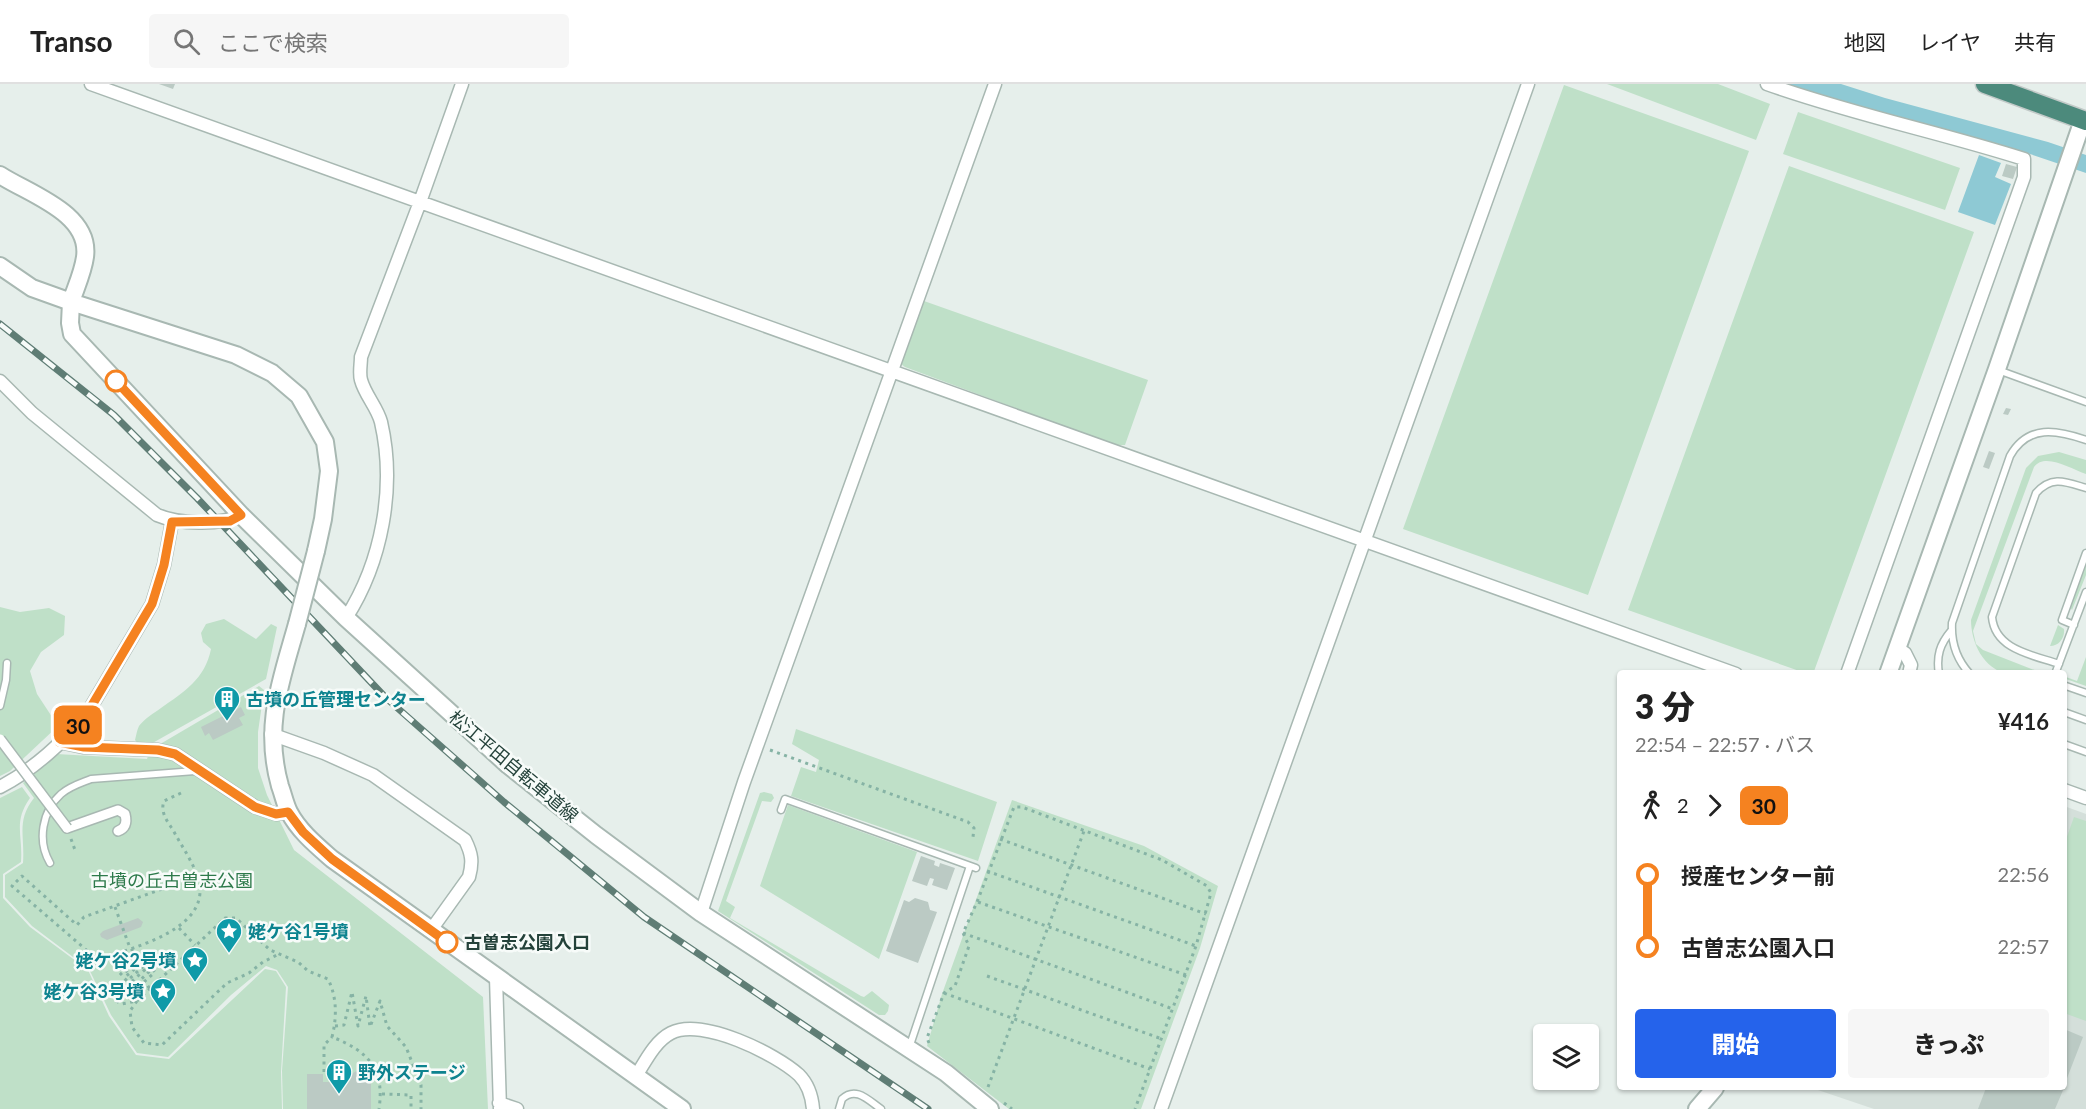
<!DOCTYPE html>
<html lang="ja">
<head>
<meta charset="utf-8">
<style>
	body { margin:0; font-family:Lato,"Noto Sans JP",sans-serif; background:#f6f6f6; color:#222; height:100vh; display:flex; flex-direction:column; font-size:22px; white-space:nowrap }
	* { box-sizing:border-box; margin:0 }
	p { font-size:20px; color:#767676 }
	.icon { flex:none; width:33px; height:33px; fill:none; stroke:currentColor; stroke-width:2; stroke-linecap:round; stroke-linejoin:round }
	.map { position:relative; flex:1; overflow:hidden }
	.side { position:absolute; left:1617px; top:586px; width:450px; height:420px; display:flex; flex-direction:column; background:#fff; border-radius:6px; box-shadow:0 2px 4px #0004 }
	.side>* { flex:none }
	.badge { padding:0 12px; border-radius:9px; font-size:21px; line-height:39px }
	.fabs { position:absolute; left:1533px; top:940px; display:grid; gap:12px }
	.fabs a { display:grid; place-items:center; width:66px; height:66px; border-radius:6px; background:#fff; box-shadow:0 2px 4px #0004; font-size:30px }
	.map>.badge { position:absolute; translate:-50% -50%; box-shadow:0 0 0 3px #fff }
	.legs { display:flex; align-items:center; gap:9px; height:66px; padding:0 18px; font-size:20px }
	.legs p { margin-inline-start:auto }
	.head { display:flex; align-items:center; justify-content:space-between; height:102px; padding:0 18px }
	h1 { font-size:33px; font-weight:800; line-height:45px }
	.cta { display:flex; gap:12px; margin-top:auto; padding:12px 18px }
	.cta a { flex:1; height:69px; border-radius:6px; background:#2563eb; color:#fff; font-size:24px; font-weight:800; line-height:69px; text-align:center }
	.cta a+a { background:#f6f6f6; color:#222 }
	ul { padding:0 18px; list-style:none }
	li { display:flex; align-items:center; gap:21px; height:72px; font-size:22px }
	li i { display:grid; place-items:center; width:9px; height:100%; margin:0 8px; background:currentColor }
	li i::after { content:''; width:15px; height:15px; margin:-8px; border:4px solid; border-radius:50%; background:#fff }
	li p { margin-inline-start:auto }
	li:first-child i { background:linear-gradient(#0000 50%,currentColor 0) }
	li:last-child i { background:linear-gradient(currentColor 50%,#0000 0) }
	header { display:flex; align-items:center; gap:36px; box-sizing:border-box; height:84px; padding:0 30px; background:#fff; border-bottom:2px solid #e0e0e0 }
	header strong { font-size:28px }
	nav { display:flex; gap:33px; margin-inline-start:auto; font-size:21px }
	.search { width:420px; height:54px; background:#f6f6f6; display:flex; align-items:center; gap:15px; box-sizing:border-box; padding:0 21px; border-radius:6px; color:#767676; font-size:22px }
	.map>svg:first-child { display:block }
	.built { fill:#d4dfda }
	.green { fill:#bfe0c8 }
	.water { fill:#8ec9d4 }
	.building { fill:#bbcac4 }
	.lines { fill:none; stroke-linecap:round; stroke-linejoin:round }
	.service-casing { stroke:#a8b8b2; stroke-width:9 }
	.pedestrian-casing { stroke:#a8b8b2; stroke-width:12 }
	.minor-casing { stroke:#a8b8b2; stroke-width:15 }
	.tertiary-casing { stroke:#a8b8b2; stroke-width:20 }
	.trunk-casing { stroke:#c2cac8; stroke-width:21 }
	.path { stroke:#86b3a5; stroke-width:3; stroke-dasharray:3 4.5; stroke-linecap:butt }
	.service { stroke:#fff; stroke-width:6 }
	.pedestrian { stroke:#fff; stroke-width:9 }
	.minor { stroke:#fff; stroke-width:12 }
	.tertiary { stroke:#fff; stroke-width:16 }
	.trunk { stroke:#4c8a7c; stroke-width:18 }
	.rail-casing { stroke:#5f7d75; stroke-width:7 }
	.rail { stroke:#f7fbf9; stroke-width:4.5; stroke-dasharray:14; stroke-linecap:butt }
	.pedestrian-bridge-casing { stroke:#a8b8b2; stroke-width:12; stroke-linecap:butt }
	.tertiary-bridge-casing { stroke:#a8b8b2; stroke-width:20; stroke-linecap:butt }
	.pedestrian-bridge { stroke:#fff; stroke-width:9 }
	.tertiary-bridge { stroke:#fff; stroke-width:16 }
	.line-1-casing { stroke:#fff; stroke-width:14 }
	.line-1 { stroke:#f58220; stroke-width:9 }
	.stop-1-dot { fill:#fff; stroke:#f58220; stroke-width:3 }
	.labels { text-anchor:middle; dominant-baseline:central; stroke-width:5; stroke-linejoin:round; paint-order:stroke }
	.culture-label { font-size:18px; font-weight:bold; fill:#0d838f; stroke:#f7fbf9; text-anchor:start }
	.street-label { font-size:18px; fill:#24423a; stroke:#f7fbf9 }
	.park-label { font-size:18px; fill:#2d7a4b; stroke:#f7fbf9 }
	.stop-label { font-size:18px; font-weight:bold; fill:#24423a; stroke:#f7fbf9; text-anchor:start }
</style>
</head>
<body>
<header>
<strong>Transo</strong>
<div class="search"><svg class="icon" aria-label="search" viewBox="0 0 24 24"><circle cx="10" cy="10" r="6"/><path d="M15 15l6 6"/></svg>ここで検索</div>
<nav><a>地図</a><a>レイヤ</a><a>共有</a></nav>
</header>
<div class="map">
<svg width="2086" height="1025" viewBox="0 0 2086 1025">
	<rect width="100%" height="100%" fill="#e6efeb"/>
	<path class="built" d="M2064 722 2086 730V1025H1874L1812 1004H2064Z"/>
	<path class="green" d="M1607 0H1718L1770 20 1756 56Z
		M1564 1 1749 67 1588 511 1403 445Z
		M1798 28 1960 84 1945 126 1783 70Z
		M1789 82 1974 148 1813 590 1805 589 1628 526Z
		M924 217 1148 296 1125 361H1115L905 283 901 280Z
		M2059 368 2086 376V390C2071 385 2045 368 2034 383L1973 547 1976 560 1983 566 2042 589C2031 590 2019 591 2008 590 1983 585 1971 558 1971 536L2026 384 2038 372Z
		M2086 479V491L2072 526 2070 523Z
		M0 523 20 528 49 524 65 532 64 551 41 568 30 587 37 610 58 642 10 687 0 692Z
		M224 535 256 555 271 540 277 543 266 595 149 661H139L135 656C136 652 137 646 139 642 144 635 154 629 161 624 184 608 205 595 211 565L203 558 201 549 206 540Z
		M2058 541 2064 545C2065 554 2059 562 2050 562Z
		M2086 573V602L2066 595 2064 603 2066 593 2077 597Z
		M259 602 264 606 258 648V684L267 711 294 766 483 913 488 1025H283L282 987 288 903 277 886 266 882 231 911 168 973 137 969 111 931 89 885 32 842 5 813V791L23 779C25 752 16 737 34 714L23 699 56 670 147 675 150 666Z
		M796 645 997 718 978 777 791 712 801 683 816 688 819 676 792 660Z
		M22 703 30 714C13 738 23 751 21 778L3 790V814L30 843 88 886 109 932 136 971 169 975 265 885 276 887 286 903 281 988 282 1025H0V714Z
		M764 708 772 710 774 714 771 718 762 717 726 817 735 823 730 834 861 912 864 913 872 907 889 921 888 927 885 931H879L718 827 760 709Z
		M1012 716 1144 762 1218 802 1200 864 1141 1025H1009L927 962 942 910Z
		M788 721 917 768 879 875 760 802Z
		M2074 733 2086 737V937L2064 929V761Z"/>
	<path class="water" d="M1783 0H1841L1885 14 2048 58 2086 71V89L2030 70 1902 36Z
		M1979 71 2001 79 1995 93 2011 100 1995 141 1958 128Z"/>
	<path class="building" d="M159 0H175L173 5Z
		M2006 80 2017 83 2013 95 2002 92Z
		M2006 324 2011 325 2008 331 2003 330Z
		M1989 367 1995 369 1989 385 1983 383Z
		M241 623 245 631 239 634 243 641 213 656 209 649 205 652 201 643Z
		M921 772 935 777 934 781 939 783 940 779 955 784 947 806 932 801 934 795 930 794 927 802 912 797Z
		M915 814 928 818 930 826 937 828 918 879 886 867 904 816 909 818Z
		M138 834 143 838 141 843 107 856 101 853 100 850 103 847Z
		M2064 945 2083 953 2064 1002Z
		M361 984 371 989V1025H307V990H323V998H339Z
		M1986 1004H2064L2055 1025H1978Z"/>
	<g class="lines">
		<g class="service-casing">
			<path id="service" d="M1998 286 2086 318
				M2074 541 2062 536 2086 469
				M2059 580C2033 571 1995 566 1992 533L2036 409C2052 391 2066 398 2086 404
				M1939 590C1936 572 1940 560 1951 547
				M1970 590C1957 576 1951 558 1952 539L2010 372C2028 340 2057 346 2086 356
				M2055 590 2086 508
				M2066 602 2086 609
				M0 622 6 596 7 579
				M2064 628 2086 636
				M2064 660 2086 668
				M781 726 785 715 976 784
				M50 779C37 757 42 727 61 710 70 702 81 699 91 695L195 687
				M909 964 970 782
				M839 1025 842 1015C856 1002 868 1016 881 1025"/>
		</g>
		<g class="pedestrian-casing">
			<path id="pedestrian" d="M67 744 118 726 125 730C127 738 126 744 118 747"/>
		</g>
		<g class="minor-casing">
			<path id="minor" d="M91 0 1736 590
				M1767 0C1851 30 1939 48 2024 75V93L1847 590
				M0 297 32 329 157 431C178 440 220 442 241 431
				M346 534C382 478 396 403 381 338 377 323 365 311 361 296 359 289 361 280 361 273L420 118 462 0
				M1897 564 1905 569 1911 581 1909 590
				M271 650 324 669 373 691 465 756C472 770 473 778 469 793L431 846
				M59 658 83 663 158 666 175 670 255 723 276 730 288 728
				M0 703C33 686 65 657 88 628L152 520 164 481 172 438
				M2064 706 2086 714
				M701 829 744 698 995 0
				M496 893 500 1025
				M636 992C645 978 655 957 671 949 702 933 776 970 799 991 808 1000 812 1013 813 1025
				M499 1019 517 1025
				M1161 1025 1528 0"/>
		</g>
		<g class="tertiary-casing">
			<path id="tertiary" d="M0 91C29 110 91 129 85 173 83 188 76 203 71 218L236 271 272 289 299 312 325 358 329 387 323 435 316 467
				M0 182 32 204 71 218 70 239 72 250 241 431 346 534 508 681 596 751 701 829 946 989 990 1025
				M297 540C281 597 263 642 280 702 283 710 285 720 289 728 299 747 316 761 332 775L682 1025
				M1888 590 1997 285 2083 36
				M1697 1025 1715 1004"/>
		</g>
		<g class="trunk-casing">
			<path id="trunk" d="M1985 0 2086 37"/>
		</g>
		<path class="path" d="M770 666 968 738 974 744 973 753
			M71 755 75 766
			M1000 755 1206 830
			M987 787 1196 862
			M176 800 84 833 77 841 22 792 12 802 98 876C133 863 217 845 197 791 191 775 181 761 173 746 167 737 160 728 164 717L181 709
			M978 818 1186 891
			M115 823 130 864 138 871 118 887 122 891 141 874 144 877 124 894 127 897 146 880 149 882 130 899 133 903 152 885 155 888 135 906 139 909 152 901
			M179 844 195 861
			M963 849 1173 925
			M987 892 1162 955
			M944 909 1150 985
			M116 917 122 920 137 917 225 834H236L270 866 298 878 308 887 328 895C337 913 337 933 332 953 368 967 385 985 379 1025
			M137 917 130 927 132 943 144 959 162 961 227 899 249 889 263 878 277 871
			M335 942 344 941 352 908 358 942 366 912 370 943 380 917 387 942 406 963 421 1001V1025
			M929 959 927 954 944 909 955 902 969 862 963 849 977 818 1014 723H1022L1162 776 1207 802 1211 809 1196 862 1135 1025
			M324 988V961L332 953
			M988 1003 1084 747
			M382 1010 411 1011V1025
			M1004 1019 1012 1025"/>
		<use href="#service" class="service"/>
		<use href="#pedestrian" class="pedestrian"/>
		<use href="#minor" class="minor"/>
		<use href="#tertiary" class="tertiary"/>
		<use href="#trunk" class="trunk"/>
		<g class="rail-casing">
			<path id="rail" d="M0 240 114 331 197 414 385 613 504 718 644 833 928 1025"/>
		</g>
		<use href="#rail" class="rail"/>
		<g class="pedestrian-bridge-casing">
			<path id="pedestrian-bridge" d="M0 655 67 744"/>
		</g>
		<g class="tertiary-bridge-casing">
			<path id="tertiary-bridge" d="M297 540 316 467"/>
		</g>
		<use href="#pedestrian-bridge" class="pedestrian-bridge"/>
		<use href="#tertiary-bridge" class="tertiary-bridge"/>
	</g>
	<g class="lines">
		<g class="line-1-casing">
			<path id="line-1" d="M116 297 241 431 230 437 172 438 164 481 152 520 88 628 75 644 59 658 84 663 158 666 175 670 255 723 276 730 288 728 303 748 332 775 447 858"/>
		</g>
		<use href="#line-1" class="line-1"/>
	</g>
	<defs>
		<g id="building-pin" transform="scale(1.35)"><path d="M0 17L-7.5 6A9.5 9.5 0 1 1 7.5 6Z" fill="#0f9aa8" stroke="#f7fbf9"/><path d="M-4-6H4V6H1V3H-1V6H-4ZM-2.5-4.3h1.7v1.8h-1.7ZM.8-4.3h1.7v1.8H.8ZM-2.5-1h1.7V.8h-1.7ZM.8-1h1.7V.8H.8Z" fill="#fff"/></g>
		<g id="sight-pin" transform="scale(1.35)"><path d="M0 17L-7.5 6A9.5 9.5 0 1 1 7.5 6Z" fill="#0f9aa8" stroke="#f7fbf9"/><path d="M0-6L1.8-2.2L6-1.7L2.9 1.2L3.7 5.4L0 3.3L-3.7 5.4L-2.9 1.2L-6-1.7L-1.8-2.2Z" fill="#fff"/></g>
	</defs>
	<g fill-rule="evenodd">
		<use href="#building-pin" x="227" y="615"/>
		<use href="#sight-pin" x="229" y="847"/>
		<use href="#sight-pin" x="195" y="876"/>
		<use href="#sight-pin" x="163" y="907"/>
		<use href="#building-pin" x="339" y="988"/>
	</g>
	<g class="stop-1-dot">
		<circle cx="116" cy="297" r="10"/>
		<circle cx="447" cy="858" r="10"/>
	</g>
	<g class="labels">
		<g class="culture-label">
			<text x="246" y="615">古墳の丘管理センター</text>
			<text x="248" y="847">姥ケ谷1号墳</text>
			<text x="176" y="876" text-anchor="end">姥ケ谷2号墳</text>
			<text x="144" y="907" text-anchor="end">姥ケ谷3号墳</text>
			<text x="358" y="988">野外ステージ</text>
		</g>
		<g class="street-label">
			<text transform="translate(514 682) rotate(40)">松江平田自転車道線</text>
		</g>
		<g class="park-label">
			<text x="172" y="796">古墳の丘古曽志公園</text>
		</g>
		<g class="stop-label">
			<text x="464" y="858">古曽志公園入口</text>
		</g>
	</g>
</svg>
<div class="fabs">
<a><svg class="icon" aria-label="layers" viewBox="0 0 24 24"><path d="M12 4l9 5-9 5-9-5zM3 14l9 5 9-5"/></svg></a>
</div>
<b class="badge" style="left:78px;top:641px;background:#f58220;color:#111">30</b>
<section class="side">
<div class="head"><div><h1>3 分</h1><p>22:54 – 22:57 · バス</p></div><b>¥416</b></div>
<div class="legs"><svg class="icon" aria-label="walk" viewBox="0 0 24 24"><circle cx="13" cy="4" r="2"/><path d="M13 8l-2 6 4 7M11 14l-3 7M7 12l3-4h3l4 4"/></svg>2<svg class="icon" aria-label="forward" viewBox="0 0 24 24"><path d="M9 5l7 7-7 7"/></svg><b class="badge" style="background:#f58220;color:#111">30</b></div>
<ul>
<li><i style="color:#f58220"></i><b>授産センター前</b><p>22:56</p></li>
<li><i style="color:#f58220"></i><b>古曽志公園入口</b><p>22:57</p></li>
</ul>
<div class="cta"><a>開始</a><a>きっぷ</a></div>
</section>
</div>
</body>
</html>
